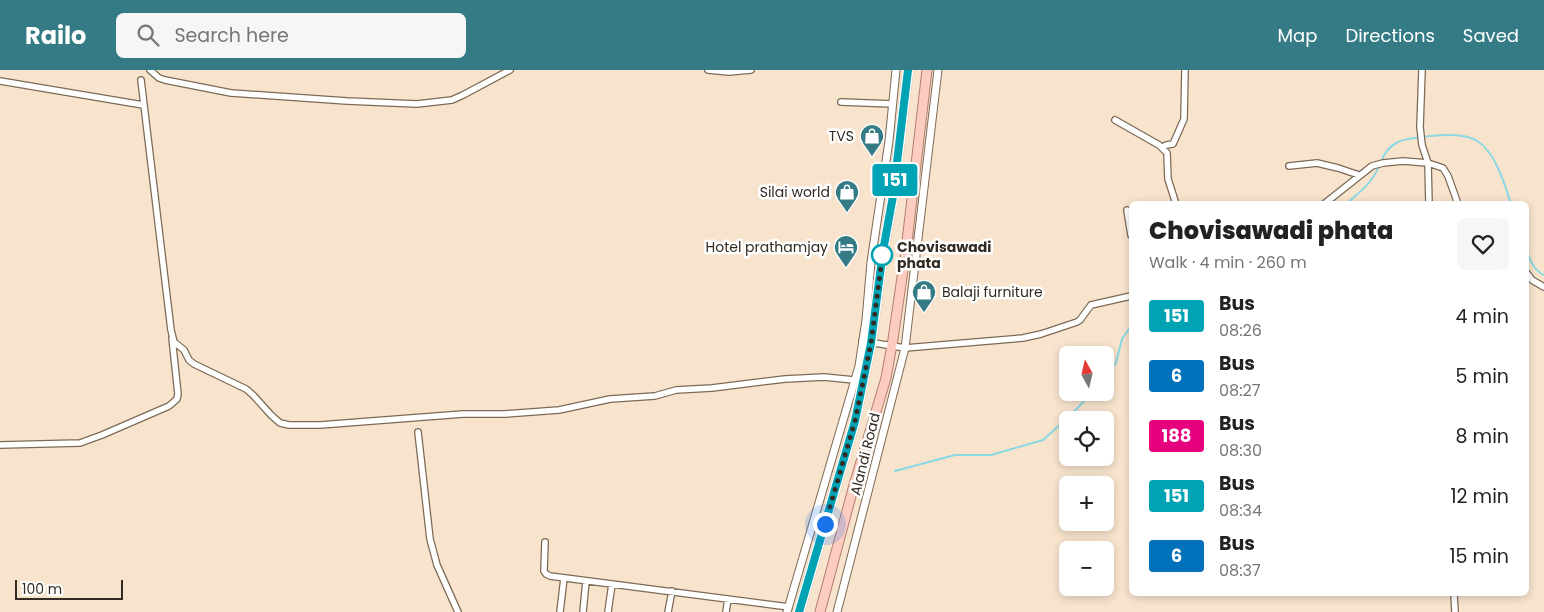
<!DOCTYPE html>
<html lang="en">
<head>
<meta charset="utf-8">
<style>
	body { margin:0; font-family:Poppins,sans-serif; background:#f6f6f6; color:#222; height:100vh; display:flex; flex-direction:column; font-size:19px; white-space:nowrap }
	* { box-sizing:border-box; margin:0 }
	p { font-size:16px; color:#767676 }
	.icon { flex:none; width:28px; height:28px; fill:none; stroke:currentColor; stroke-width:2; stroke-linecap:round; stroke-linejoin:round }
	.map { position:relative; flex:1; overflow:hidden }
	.panel { position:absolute; left:1129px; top:131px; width:400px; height:395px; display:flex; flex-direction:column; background:#fff; border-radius:8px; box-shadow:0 2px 8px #0003 }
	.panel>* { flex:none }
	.badge { padding:0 10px; border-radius:4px; font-size:18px; line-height:32px }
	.needle { width:32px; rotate:352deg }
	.controls { position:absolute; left:1059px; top:276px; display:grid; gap:10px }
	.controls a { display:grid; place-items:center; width:55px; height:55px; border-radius:8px; background:#fff; box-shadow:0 2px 8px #0003; font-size:25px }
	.scale { position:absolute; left:15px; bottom:12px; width:108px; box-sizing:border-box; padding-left:5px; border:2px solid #332b23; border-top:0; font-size:14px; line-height:18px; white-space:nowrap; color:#332b23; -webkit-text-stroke:4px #fff; paint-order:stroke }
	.you { position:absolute; width:25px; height:25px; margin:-12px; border:4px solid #fff; border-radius:50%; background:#1a73e8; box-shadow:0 0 0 8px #1a73e833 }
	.map>.badge { position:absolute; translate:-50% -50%; box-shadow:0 0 0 2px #fff }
	.round { display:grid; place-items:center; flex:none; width:52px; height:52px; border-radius:8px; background:#f6f6f6 }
	.head { display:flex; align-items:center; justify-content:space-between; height:85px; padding:0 20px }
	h1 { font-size:24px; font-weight:800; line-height:38px }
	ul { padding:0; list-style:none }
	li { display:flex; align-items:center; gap:15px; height:60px; padding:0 20px }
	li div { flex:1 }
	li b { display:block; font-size:19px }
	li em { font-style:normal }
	li .badge { min-width:55px; font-weight:700; text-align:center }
	header { display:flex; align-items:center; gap:30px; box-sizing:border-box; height:70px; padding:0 25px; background:#347b85; color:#fff }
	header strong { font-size:24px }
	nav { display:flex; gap:28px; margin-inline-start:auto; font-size:18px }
	.search { width:350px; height:45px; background:#f6f6f6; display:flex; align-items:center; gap:12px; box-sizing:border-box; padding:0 18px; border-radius:8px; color:#767676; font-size:19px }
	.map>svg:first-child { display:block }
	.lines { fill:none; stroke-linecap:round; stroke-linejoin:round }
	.stream { stroke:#8ad8e3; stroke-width:2 }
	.minor-casing { stroke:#7c6a56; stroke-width:8 }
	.tertiary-casing { stroke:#7c6a56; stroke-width:9 }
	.primary-casing { stroke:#b47e6f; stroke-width:11 }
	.minor { stroke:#fff; stroke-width:5.5 }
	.tertiary { stroke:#fff; stroke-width:7 }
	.primary { stroke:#fcccc1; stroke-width:9 }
	.line-casing { stroke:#fff; stroke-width:11 }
	.line { stroke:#00a3b4; stroke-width:8 }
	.walk { stroke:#332b23; stroke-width:5; stroke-dasharray:0 9 }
	.stop-dot { fill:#fff; stroke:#00a3b4; stroke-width:2.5 }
	.labels { text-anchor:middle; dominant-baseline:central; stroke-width:5; stroke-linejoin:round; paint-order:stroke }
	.poi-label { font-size:14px; fill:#332b23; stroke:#fff; text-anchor:end }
	.stop-label { font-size:14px; font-weight:bold; fill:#332b23; stroke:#fff; text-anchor:start }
	.street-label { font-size:14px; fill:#332b23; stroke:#fff }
</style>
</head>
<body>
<header>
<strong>Railo</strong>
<div class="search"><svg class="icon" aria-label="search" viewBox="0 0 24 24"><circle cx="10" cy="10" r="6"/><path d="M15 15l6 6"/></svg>Search here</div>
<nav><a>Map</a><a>Directions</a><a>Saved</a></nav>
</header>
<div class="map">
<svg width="1544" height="542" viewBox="0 0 1544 542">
	<rect width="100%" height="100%" fill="#f8e4cd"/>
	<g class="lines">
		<path class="stream" d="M1381 92C1384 83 1390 76 1398 72 1405 68 1438 65 1447 65 1455 65 1470 66 1477 71 1495 81 1505 115 1511 134
			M1346 134C1359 123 1373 112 1379 96
			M1526 178C1529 188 1533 200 1544 205
			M1105 308 1116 293 1122 269 1131 256
			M895 401 955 385H991L1043 370 1073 343 1092 322"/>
		<g class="minor-casing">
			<path id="minor" d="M150 0 159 8 165 10 231 23 347 31 417 34 452 30 463 25 510 0
				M708 0 729 2 751 0
				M1422 0 1420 57 1422 75 1428 93 1429 134
				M141 10 171 260 174 272 184 280 189 290 194 294 246 319 253 325 271 345 280 353 289 355H320L463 344H505L559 340 610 329 655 326 676 320 712 318 785 309 824 307 854 310
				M0 11 143 35
				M841 32 893 34
				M1115 50 1159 75 1167 83 1168 109 1176 134
				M1163 77 1166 75 1173 74 1184 49 1185 0
				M1289 96 1317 93 1338 98 1359 105
				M1324 134 1372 96 1383 93 1403 91 1428 93 1443 98 1448 106 1458 134
				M1127 140 1131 165
				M1526 202 1532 210 1544 217
				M862 271 905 278 1023 268 1041 264 1077 252 1080 250 1091 235 1131 226
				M418 362 430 469 437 495 458 542
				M0 375 80 373 102 365 169 336 177 329 178 324 172 268
				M545 472 544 501 546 504 550 506 789 537
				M1454 524 1455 542
				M560 542 564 508
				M583 542 586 511
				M608 542 612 514
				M668 542 672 521
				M726 542 728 529"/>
		</g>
		<g class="tertiary-casing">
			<path id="tertiary" d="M787 542 859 296 866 250 871 192 889 71 896 0
				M837 542 905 278 938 0"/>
		</g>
		<g class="primary-casing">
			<path id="primary" d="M799 542 855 351 871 273 883 181 893 126 908 0
				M820 542 854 415 886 308 893 269 906 180 927 0"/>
		</g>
		<use href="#minor" class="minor"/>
		<use href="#tertiary" class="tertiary"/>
		<use href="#primary" class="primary"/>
	</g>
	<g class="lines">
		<g class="line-casing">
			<path id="line" d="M799 542 855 351 871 273 883 181 893 126 908 0"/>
		</g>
		<use href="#line" class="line"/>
		<path class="walk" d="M825 454 855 351 871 273 883 181 882 185"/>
	</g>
	<defs>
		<g id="shop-pin" transform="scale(1.25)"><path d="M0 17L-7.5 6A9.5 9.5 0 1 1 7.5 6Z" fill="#347b85" stroke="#fff"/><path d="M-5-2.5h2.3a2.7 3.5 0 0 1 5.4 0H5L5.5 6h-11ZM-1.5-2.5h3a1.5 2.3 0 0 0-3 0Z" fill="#fff"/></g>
		<g id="hotel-pin" transform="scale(1.25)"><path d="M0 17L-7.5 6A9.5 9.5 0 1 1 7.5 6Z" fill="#347b85" stroke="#fff"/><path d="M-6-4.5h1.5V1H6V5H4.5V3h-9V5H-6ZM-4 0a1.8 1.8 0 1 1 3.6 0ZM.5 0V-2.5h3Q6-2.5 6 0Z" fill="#fff"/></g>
	</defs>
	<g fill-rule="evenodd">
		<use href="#shop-pin" x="872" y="66"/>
		<use href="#shop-pin" x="847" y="122"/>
		<use href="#hotel-pin" x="846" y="177"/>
		<use href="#shop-pin" x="924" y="222"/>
	</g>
	<circle class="stop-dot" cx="882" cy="185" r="10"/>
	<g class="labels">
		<g class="poi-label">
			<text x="854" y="66">TVS</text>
			<text x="830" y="122">Silai world</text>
			<text x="828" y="177">Hotel prathamjay</text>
			<text x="942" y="222" text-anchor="start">Balaji furniture</text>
		</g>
		<g class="stop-label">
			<text x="897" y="177">Chovisawadi<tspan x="897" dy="16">phata</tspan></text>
		</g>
		<g class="street-label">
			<text transform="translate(865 384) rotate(-76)">Alandi Road</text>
		</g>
	</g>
</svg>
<div class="controls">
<a><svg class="needle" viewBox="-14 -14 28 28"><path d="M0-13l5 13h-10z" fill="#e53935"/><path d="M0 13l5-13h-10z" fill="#767676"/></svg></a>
<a><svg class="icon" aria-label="locate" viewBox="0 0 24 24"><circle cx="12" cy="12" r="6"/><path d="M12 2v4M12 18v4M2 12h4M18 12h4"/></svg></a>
<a>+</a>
<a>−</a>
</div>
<div class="scale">100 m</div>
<div class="you" style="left:825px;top:454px"></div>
<b class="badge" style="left:895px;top:110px;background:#00a3b4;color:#fff">151</b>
<section class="panel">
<div class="head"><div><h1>Chovisawadi phata</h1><p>Walk · 4 min · 260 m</p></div><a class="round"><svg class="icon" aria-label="heart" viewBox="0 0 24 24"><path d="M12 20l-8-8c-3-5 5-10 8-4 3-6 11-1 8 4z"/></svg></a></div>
<ul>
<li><span class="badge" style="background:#00a3b4;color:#fff">151</span><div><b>Bus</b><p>08:26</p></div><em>4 min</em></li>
<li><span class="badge" style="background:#0072bc;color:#fff">6</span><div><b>Bus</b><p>08:27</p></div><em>5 min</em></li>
<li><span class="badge" style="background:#e6007e;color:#fff">188</span><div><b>Bus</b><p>08:30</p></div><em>8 min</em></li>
<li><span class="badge" style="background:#00a3b4;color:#fff">151</span><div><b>Bus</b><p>08:34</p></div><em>12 min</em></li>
<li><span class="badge" style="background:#0072bc;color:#fff">6</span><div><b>Bus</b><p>08:37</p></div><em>15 min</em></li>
</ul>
</section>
</div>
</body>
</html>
